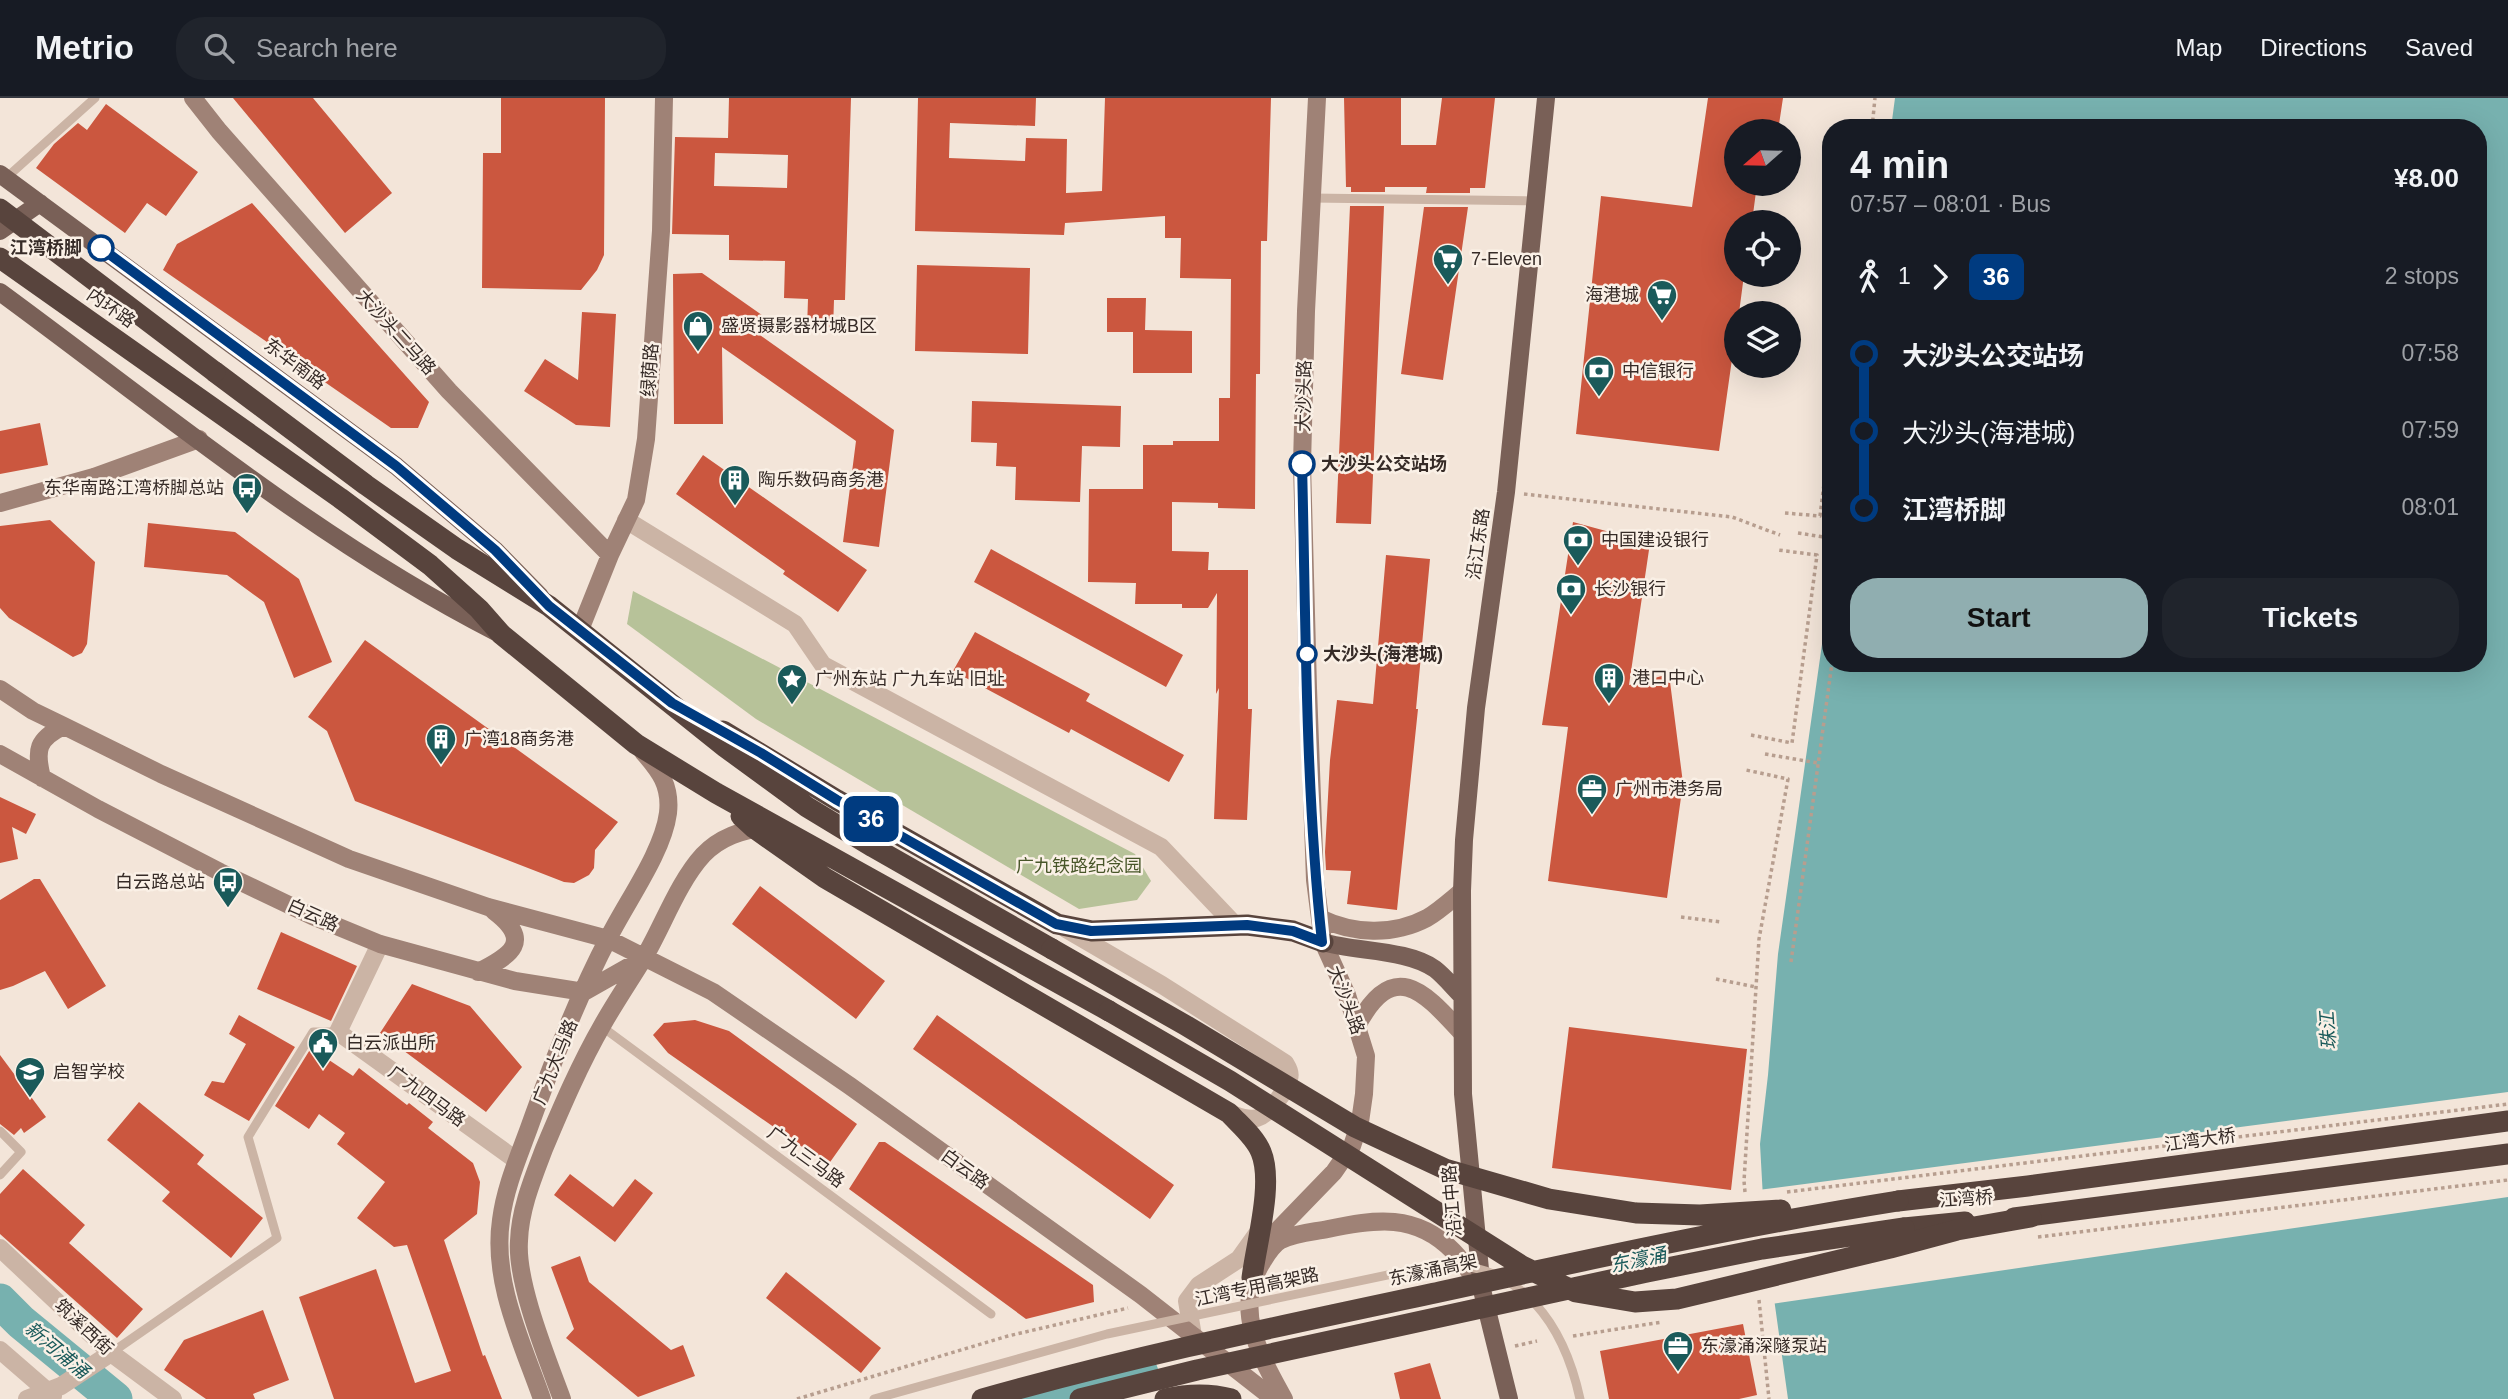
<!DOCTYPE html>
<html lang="en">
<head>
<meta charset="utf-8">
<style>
	body { margin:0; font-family:Arial,"Noto Sans SC",sans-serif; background:#20242c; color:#f1f3f6; height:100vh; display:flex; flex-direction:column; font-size:26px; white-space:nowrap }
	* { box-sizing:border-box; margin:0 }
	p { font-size:23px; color:#9ea1a6 }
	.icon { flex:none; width:38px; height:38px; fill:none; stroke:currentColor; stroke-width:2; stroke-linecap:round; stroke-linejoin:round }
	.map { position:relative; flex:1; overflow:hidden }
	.details { position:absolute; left:1822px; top:21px; width:665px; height:553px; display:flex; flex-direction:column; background:#171b24; border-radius:28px; box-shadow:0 7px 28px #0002 }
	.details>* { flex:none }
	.badge { padding:0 14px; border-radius:10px; font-size:24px; line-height:46px }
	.needle { width:46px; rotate:250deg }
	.controls { position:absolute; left:1724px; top:21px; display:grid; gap:14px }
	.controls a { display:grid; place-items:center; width:77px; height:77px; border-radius:50%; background:#171b24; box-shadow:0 7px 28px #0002; font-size:35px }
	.map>.badge { position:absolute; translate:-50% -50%; box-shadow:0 0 0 4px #fff }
	.legs { display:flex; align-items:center; gap:10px; height:77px; padding:0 28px; font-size:23px }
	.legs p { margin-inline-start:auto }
	.summary { display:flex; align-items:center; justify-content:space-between; height:119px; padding:0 28px }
	h1 { font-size:38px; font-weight:800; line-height:52px }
	.cta { display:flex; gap:14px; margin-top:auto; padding:14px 28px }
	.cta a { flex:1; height:80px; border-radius:28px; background:#90aeb0; color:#111; font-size:28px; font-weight:800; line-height:80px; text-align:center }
	.cta a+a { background:#20242c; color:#f1f3f6 }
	ul { padding:0 28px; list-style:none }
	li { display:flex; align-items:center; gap:24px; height:77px; font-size:26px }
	li i { display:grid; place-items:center; width:10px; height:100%; margin:0 9px; background:currentColor }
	li i::after { content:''; width:18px; height:18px; margin:-9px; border:5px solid; border-radius:50%; background:#171b24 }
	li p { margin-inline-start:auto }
	li:first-child i { background:linear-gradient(#0000 50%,currentColor 0) }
	li:last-child i { background:linear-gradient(currentColor 50%,#0000 0) }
	header { display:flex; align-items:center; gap:42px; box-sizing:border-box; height:98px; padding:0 35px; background:#171b24; border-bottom:2px solid #363941 }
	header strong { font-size:33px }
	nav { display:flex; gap:38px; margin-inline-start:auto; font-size:24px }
	.search { width:490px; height:63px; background:#20242c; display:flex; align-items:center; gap:18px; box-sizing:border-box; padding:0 24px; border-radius:28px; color:#9ea1a6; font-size:26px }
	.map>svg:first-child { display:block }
	.green { fill:#b7c299 }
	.water { fill:#77b1af }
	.pier { fill:#f3e5d9 }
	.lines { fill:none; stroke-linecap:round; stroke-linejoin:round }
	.river { stroke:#77b1af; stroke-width:35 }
	.building { fill:#cb573f; fill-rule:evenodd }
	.path { stroke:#b79e8f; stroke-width:3.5; stroke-dasharray:3.5 3.5; stroke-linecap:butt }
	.lane { stroke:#cbb4a5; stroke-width:9 }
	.street { stroke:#cbb4a5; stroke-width:18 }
	.secondary { stroke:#9f8276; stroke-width:18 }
	.primary { stroke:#796057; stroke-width:18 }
	.highway { stroke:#58443d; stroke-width:21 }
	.path-bridge { stroke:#b79e8f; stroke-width:3.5; stroke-dasharray:3.5 3.5; stroke-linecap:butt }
	.lane-bridge { stroke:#cbb4a5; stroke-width:9 }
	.highway-bridge { stroke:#58443d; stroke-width:21 }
	.line-1-casing { stroke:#fff; stroke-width:16 }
	.line-1 { stroke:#003b80; stroke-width:10 }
	.stop-1-dot { fill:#fff; stroke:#003b80; stroke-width:3.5 }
	.labels { text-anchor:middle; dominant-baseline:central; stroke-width:5; stroke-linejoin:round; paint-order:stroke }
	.stop-label { font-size:18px; font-weight:bold; fill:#362b27; stroke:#faf0e6; text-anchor:start }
	.poi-label { font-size:18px; fill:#362b27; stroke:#faf0e6; text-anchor:start }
	.street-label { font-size:18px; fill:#362b27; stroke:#faf0e6 }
	.park-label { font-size:18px; fill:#485629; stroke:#faf0e6 }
	.water-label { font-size:19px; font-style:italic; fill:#1a5a5a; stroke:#faf0e6 }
</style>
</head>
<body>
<header>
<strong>Metrio</strong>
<div class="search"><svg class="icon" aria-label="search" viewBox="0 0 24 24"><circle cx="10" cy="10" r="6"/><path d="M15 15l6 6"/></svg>Search here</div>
<nav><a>Map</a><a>Directions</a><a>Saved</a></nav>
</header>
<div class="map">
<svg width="2508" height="1301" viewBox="0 0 2508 1301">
	<rect width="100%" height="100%" fill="#f3e5d9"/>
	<path class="green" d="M633 493 1135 756 1151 783 1137 802 1079 811 756 621 627 526Z"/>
	<path class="water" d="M1895 0H2508V1301H1788L1765 1136 1760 1046 1768 977 1778 856 1830 490V565H2478V30H1891Z"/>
	<path class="pier" d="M2508 994V1099L1771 1206 1761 1136 1758 1092Z"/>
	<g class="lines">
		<path class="river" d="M0 1203 21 1224 115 1301
			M1036 1301 1141 1275"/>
	</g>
	<path class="building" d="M233 0H313L392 95 345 135Z
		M501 0H605L604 157 597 172 581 192 482 190 483 55H501Z
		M729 0H851L845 202H834L833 232 807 231 808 201 784 200 785 163 729 162V137L672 136 675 39 728 40ZM715 55 788 57 787 90 714 88Z
		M918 0H1036L1035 28 950 25 949 60 1025 63 1026 40 1067 41 1066 95 1102 93 1105 0H1271L1267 143H1261L1260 276H1256L1255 411 1218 410V405L1172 404V453L1209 454 1208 472H1248V611H1252L1247 722 1214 721 1219 590 1216 596 1217 495 1208 510H1182V506H1135L1136 485 1088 484 1089 391H1143V347H1173V343H1219V300H1230L1231 181 1180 180 1181 140H1165V118L1065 125 1064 137 915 133Z
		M1344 0H1401V47H1436L1442 0H1495L1485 90H1470V95H1426L1427 89H1385V94H1351V89H1346Z
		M1708 0H1783L1778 33H1736V86H1757L1752 124H1736V177H1744L1739 215H1736V233L1719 353 1576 336 1601 98 1692 109Z
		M106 6 198 74 166 118 147 105 125 135 36 70 54 46 78 25 87 32Z
		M252 105 429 304 418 330H391L163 172 177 146Z
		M1350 108H1384L1371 426 1336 425Z
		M1424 109H1468L1443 282 1401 276Z
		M917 167 1030 170 1028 256 915 253Z
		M702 175 766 220 759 230H750L894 332 879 449 843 444 856 343 722 249 723 326H674L673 176Z
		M1107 200H1146L1145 232 1192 233V275H1133V234H1107Z
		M582 214 616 216 610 329 576 327 524 293 545 261 578 282Z
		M972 303 1121 308 1120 349 1082 348 1080 404 1015 402 1016 369 996 368 997 345 971 344Z
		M40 325 48 367 0 376V333Z
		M703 357 867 472 838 514 783 476 785 473 676 396Z
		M50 422 95 464 87 546 82 555 73 559 9 520 0 510V428Z
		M1573 424 1650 445 1629 587 1669 576 1683 685 1667 800 1548 783 1568 629 1542 627Z
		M148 425 235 434 299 481 332 564 294 580 264 504 227 477 144 469Z
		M991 451 1183 557 1166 589 974 484Z
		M1386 457 1430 461 1416 611H1418L1397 812 1347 806 1351 773 1326 772 1325 754 1330 662 1337 602 1373 606Z
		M975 534 1090 596 1086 603 1184 657 1169 684 1071 631 1069 635 953 573Z
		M365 542 618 724 595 752 594 770 589 777 574 785 564 784 355 703 327 633 308 619Z
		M0 699 36 716 26 736 12 729 18 761 0 765Z
		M34 781H40L106 888 68 911 45 873 13 888 0 892V802Z
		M760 788 885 883 856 921 732 826Z
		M281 834 357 868 331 923 257 891Z
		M412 886 470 908 522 969 486 1014 380 935Z
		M239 917 295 949 249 1023 204 997 212 983 224 985 246 946 229 936Z
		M937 917 1174 1087 1150 1121 913 951Z
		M695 922 729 933 857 1026 828 1067 668 955 653 937 664 925Z
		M1569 929 1747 951 1731 1092 1552 1070Z
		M311 950 353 978 359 970 407 1007 409 1005 433 1024 428 1030 473 1065 480 1084 477 1116 444 1142 483 1258 485 1257 502 1301H334L299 1199 376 1171 415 1285 451 1273 407 1147 394 1149 357 1120 385 1084 337 1046 345 1035 319 1016 309 1031 275 1008Z
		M0 957 46 1019 24 1035 21 1030 14 1037 0 1026Z
		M139 1004 204 1057 197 1066 263 1120 231 1160 162 1103 170 1094 107 1042Z
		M879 1044H885L1093 1187 1094 1204 1026 1221 849 1091Z
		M23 1071 85 1127 69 1145 143 1211 117 1240 0 1136V1096Z
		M570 1076 613 1109 635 1081 653 1095 615 1144 554 1097Z
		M580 1158 589 1184 671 1252 683 1247 695 1278 638 1299 566 1240 574 1231 551 1169Z
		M786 1174 881 1250 861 1275 766 1200Z
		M263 1212 289 1282 253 1296 255 1301H206L164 1272 184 1242Z
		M1743 1226 1757 1297 1739 1301H1609L1600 1253Z
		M1430 1265 1441 1301H1400L1394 1275Z"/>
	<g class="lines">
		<path class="path" d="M1872 30 1875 0
			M1524 396 1732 419 1780 437
			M1785 415 1820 418 1830 338
			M1798 435 1830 440
			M1751 637 1792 645 1817 457 1778 452
			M1765 656 1818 665
			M1681 819 1721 824
			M1791 864 1832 565
			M1716 881 1756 889
			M1745 1094 1744 1083 1759 841 1788 681 1746 672
			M1759 1202 1769 1301
			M1515 1248 1537 1243
			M797 1301 1008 1238 1128 1210"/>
		<path class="lane" d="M6 80 95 0
			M1311 100 1536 103
			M601 928 991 1216
			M0 1033 21 1054 0 1077
			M111 1255 277 1140 248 1039 313 934H338"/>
		<path class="street" d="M626 422 795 526 823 567 1161 749 1234 826
			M1066 831 1162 887 1285 965C1288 970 1291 975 1289 981 1285 994 1270 1016 1257 1020 1247 1023 1238 1018 1229 1015
			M380 846 338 934 516 1062
			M0 1150 111 1255 173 1301
			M1193 1238 1187 1203 1199 1187 1239 1161 1259 1133
			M0 1252 53 1298
			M27 1301 61 1288 111 1255"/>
		<path class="secondary" d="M193 0 219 33 449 293 610 457
			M0 405 94 379 199 341
			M580 532 610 457 636 402 646 341 661 133 664 0
			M0 591 33 613 64 628 161 676 349 761 488 809 608 841 713 894 850 988 1141 1197 1274 1301
			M0 656 98 711 220 774 312 818 380 846 515 883 584 894 644 860
			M42 680C35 652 37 641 64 628
			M1320 820C1353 836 1393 838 1427 820 1439 813 1451 802 1462 793
			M478 874C512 857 533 843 494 813
			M1357 928C1394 858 1425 895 1462 935
			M1259 1164 1272 1138 1334 1074 1352 1048 1360 1024 1364 996 1366 958 1347 897 1323 844 1315 782 1308 590 1302 366 1306 213 1317 0
			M542 1301C522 1244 492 1184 501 1122 505 1090 518 1060 529 1030 552 966 577 900 609 839 627 803 663 754 668 715 671 688 660 673 643 654
			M562 1301C547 1260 516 1185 519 1143 520 1111 533 1080 544 1051 562 1008 580 966 603 926 616 903 631 881 645 858 663 827 679 783 703 757 719 740 743 731 765 730
			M1284 1301C1261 1259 1233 1212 1261 1166 1266 1158 1272 1147 1281 1142 1296 1135 1313 1134 1328 1131 1375 1121 1416 1115 1453 1153 1464 1164 1473 1179 1482 1192"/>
		<path class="primary" d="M0 76 396 368 495 452 540 498
			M0 133 40 105
			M0 194C161 312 318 443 496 534
			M1323 844C1355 854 1407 851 1435 871 1444 878 1453 889 1462 898
			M1509 1301 1482 1192 1463 996 1462 793 1464 742 1476 610 1506 394 1546 0"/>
		<path class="highway" d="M0 160 340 400 430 467 479 511 501 536 636 646 716 695 1109 913
			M215 274 366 387 457 451 549 508 725 649 807 709 873 749 1052 851
			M723 633 837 702 1057 826 1092 833 1247 827 1293 833 1323 844
			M741 718 754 730 825 780 1229 1015C1240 1027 1255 1039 1261 1054 1274 1085 1256 1146 1252 1180
			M1898 1103 2028 1088 2508 1023
			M2014 1120 2508 1056
			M1904 1130 1965 1124
			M1165 1301C1187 1296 1209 1295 1231 1301"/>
		<path class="path-bridge" d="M1787 1094 2508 1006
			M2038 1139 2508 1082
			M1573 1238 1662 1224"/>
		<path class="lane-bridge" d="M874 1301 1107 1236 1440 1166C1523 1166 1564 1227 1580 1301"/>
		<path class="highway-bridge" d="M0 111 215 274
			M1052 851 1185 927 1355 1029 1445 1071 1549 1101 1636 1115 1700 1117 1781 1112
			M1109 913 1230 983 1522 1168 1576 1194 1635 1204 1677 1201 1890 1150 1957 1132 2031 1119
			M982 1301C1130 1259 1280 1228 1430 1196 1586 1162 1741 1128 1898 1103
			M1080 1301 1197 1272 1647 1174 1762 1151 1904 1130"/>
	</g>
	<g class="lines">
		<g class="line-1-casing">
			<path id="line-1" d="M101 150 396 368 495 452 549 508 672 605 761 655 837 702 1056 826 1091 833 1247 827 1293 833 1322 844C1305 686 1306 525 1302 366"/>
		</g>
		<use href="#line-1" class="line-1"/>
	</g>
	<defs>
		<g id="supermarket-pin" transform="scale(1.575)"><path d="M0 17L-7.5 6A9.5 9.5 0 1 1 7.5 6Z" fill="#1a5a5a" stroke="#faf0e6"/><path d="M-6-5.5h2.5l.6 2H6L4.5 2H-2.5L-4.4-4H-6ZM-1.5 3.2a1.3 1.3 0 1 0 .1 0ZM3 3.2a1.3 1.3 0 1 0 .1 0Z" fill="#fff"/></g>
		<g id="shop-pin" transform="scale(1.575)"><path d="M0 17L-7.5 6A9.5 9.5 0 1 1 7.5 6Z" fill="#1a5a5a" stroke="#faf0e6"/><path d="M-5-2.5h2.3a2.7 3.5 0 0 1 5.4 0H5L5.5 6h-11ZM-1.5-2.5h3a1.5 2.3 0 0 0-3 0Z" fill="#fff"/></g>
		<g id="bank-pin" transform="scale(1.575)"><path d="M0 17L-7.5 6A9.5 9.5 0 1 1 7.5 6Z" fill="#1a5a5a" stroke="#faf0e6"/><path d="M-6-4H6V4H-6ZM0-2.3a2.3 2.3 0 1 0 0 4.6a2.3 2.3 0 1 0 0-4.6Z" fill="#fff"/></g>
		<g id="building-pin" transform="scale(1.575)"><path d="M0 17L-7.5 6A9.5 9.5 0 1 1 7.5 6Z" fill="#1a5a5a" stroke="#faf0e6"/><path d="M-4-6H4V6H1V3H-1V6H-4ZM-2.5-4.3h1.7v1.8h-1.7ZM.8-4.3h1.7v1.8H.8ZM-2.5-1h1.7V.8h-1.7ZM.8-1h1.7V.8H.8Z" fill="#fff"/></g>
		<g id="bus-pin" transform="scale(1.575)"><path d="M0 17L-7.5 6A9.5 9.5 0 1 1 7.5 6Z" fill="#1a5a5a" stroke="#faf0e6"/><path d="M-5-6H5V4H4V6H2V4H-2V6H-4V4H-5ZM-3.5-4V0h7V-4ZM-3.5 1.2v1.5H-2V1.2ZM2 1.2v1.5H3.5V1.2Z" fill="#fff"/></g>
		<g id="sight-pin" transform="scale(1.575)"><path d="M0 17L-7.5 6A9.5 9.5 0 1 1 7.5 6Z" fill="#1a5a5a" stroke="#faf0e6"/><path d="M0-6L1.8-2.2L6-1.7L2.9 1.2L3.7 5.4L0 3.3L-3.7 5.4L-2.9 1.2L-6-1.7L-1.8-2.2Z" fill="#fff"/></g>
		<g id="office-pin" transform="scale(1.575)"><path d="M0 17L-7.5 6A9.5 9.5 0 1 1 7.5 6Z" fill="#1a5a5a" stroke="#faf0e6"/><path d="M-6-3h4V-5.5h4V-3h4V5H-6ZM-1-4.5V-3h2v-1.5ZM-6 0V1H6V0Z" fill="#fff"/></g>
		<g id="civic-pin" transform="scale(1.575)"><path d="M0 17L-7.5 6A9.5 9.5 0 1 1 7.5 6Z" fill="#1a5a5a" stroke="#faf0e6"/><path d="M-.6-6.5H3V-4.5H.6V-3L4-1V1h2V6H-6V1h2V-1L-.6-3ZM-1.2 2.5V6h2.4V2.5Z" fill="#fff"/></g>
		<g id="school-pin" transform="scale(1.575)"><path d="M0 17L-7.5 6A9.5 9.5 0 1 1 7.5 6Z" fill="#1a5a5a" stroke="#faf0e6"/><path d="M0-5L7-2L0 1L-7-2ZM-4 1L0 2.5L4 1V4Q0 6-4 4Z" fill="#fff"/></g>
	</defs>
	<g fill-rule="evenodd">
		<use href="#supermarket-pin" x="1448" y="161"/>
		<use href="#supermarket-pin" x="1662" y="197"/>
		<use href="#shop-pin" x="698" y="228"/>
		<use href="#bank-pin" x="1599" y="273"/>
		<use href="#building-pin" x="735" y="382"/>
		<use href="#bus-pin" x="247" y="390"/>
		<use href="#bank-pin" x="1578" y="442"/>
		<use href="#bank-pin" x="1571" y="491"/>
		<use href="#building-pin" x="1609" y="580"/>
		<use href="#sight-pin" x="792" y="581"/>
		<use href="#building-pin" x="441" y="641"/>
		<use href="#office-pin" x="1592" y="691"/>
		<use href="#bus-pin" x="228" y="784"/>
		<use href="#civic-pin" x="323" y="945"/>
		<use href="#school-pin" x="30" y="974"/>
		<use href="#office-pin" x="1678" y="1248"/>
	</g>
	<g class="stop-1-dot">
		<circle cx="101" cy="150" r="12"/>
		<circle cx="1302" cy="366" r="12"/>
		<circle cx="1307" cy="556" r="9"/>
	</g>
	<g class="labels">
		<g class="stop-label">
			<text x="82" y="150" text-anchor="end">江湾桥脚</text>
			<text x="1321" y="366">大沙头公交站场</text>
			<text x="1323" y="556">大沙头(海港城)</text>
		</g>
		<g class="poi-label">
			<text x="1471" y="161">7-Eleven</text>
			<text x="1639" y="197" text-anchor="end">海港城</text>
			<text x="721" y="228">盛贤摄影器材城B区</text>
			<text x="1622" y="273">中信银行</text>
			<text x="758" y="382">陶乐数码商务港</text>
			<text x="224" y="390" text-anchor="end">东华南路江湾桥脚总站</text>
			<text x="1601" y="442">中国建设银行</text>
			<text x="1594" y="491">长沙银行</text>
			<text x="1632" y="580">港口中心</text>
			<text x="815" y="581">广州东站 广九车站 旧址</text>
			<text x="464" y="641">广湾18商务港</text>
			<text x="1615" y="691">广州市港务局</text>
			<text x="205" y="784" text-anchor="end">白云路总站</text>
			<text x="346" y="945">白云派出所</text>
			<text x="53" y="974">启智学校</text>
			<text x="1701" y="1248">东濠涌深隧泵站</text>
		</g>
		<g class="street-label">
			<text transform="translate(111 210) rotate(35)">内环路</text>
			<text transform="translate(396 234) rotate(48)">大沙头二马路</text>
			<text transform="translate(295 266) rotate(37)">东华南路</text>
			<text transform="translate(650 272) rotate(-86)">绿荫路</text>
			<text transform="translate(1304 298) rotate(-89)">大沙头路</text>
			<text transform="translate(1478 446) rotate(-82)">沿江东路</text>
			<text transform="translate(313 817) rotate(24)">白云路</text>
			<text transform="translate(1346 902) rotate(69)">大沙头路</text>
			<text transform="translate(555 964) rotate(-68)">广九大马路</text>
			<text transform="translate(427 998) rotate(36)">广九四马路</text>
			<text transform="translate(2200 1042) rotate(-8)">江湾大桥</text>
			<text transform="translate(806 1059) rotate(36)">广九三马路</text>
			<text transform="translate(965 1071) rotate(36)">白云路</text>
			<text transform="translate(1966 1101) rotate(-4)">江湾桥</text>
			<text transform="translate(1452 1103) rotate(-95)">沿江中路</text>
			<text transform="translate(1433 1172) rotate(-12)">东濠涌高架</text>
			<text transform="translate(1257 1189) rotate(-12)">江湾专用高架路</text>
			<text transform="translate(84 1229) rotate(43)">筑溪西街</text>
		</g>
		<g class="park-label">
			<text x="1079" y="768">广九铁路纪念园</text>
		</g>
		<g class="water-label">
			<text transform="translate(2328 933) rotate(-94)">珠江</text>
			<text transform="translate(1638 1162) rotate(-12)">东濠涌</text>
			<text transform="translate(57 1252) rotate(40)">新河浦涌</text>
		</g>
	</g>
</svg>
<div class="controls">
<a><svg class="needle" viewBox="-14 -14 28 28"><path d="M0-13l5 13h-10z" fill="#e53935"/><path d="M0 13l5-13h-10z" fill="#9ea1a6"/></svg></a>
<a><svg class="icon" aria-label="locate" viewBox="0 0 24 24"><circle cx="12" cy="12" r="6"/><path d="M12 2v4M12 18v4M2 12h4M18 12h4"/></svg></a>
<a><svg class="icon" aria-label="layers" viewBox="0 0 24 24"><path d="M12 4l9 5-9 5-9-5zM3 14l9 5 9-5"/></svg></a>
</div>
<b class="badge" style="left:871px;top:721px;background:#003b80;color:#fff">36</b>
<section class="details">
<div class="summary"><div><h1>4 min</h1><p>07:57 – 08:01 · Bus</p></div><b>¥8.00</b></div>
<div class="legs"><svg class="icon" aria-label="walk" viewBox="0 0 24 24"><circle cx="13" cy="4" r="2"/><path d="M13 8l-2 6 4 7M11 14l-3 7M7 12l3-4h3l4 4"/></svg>1<svg class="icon" aria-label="forward" viewBox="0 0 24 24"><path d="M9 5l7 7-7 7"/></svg><b class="badge" style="background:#003b80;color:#fff">36</b><p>2 stops</p></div>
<ul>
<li><i style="color:#003b80"></i><b>大沙头公交站场</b><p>07:58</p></li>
<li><i style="color:#003b80"></i><span>大沙头(海港城)</span><p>07:59</p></li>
<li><i style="color:#003b80"></i><b>江湾桥脚</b><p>08:01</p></li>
</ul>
<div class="cta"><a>Start</a><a>Tickets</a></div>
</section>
</div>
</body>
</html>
